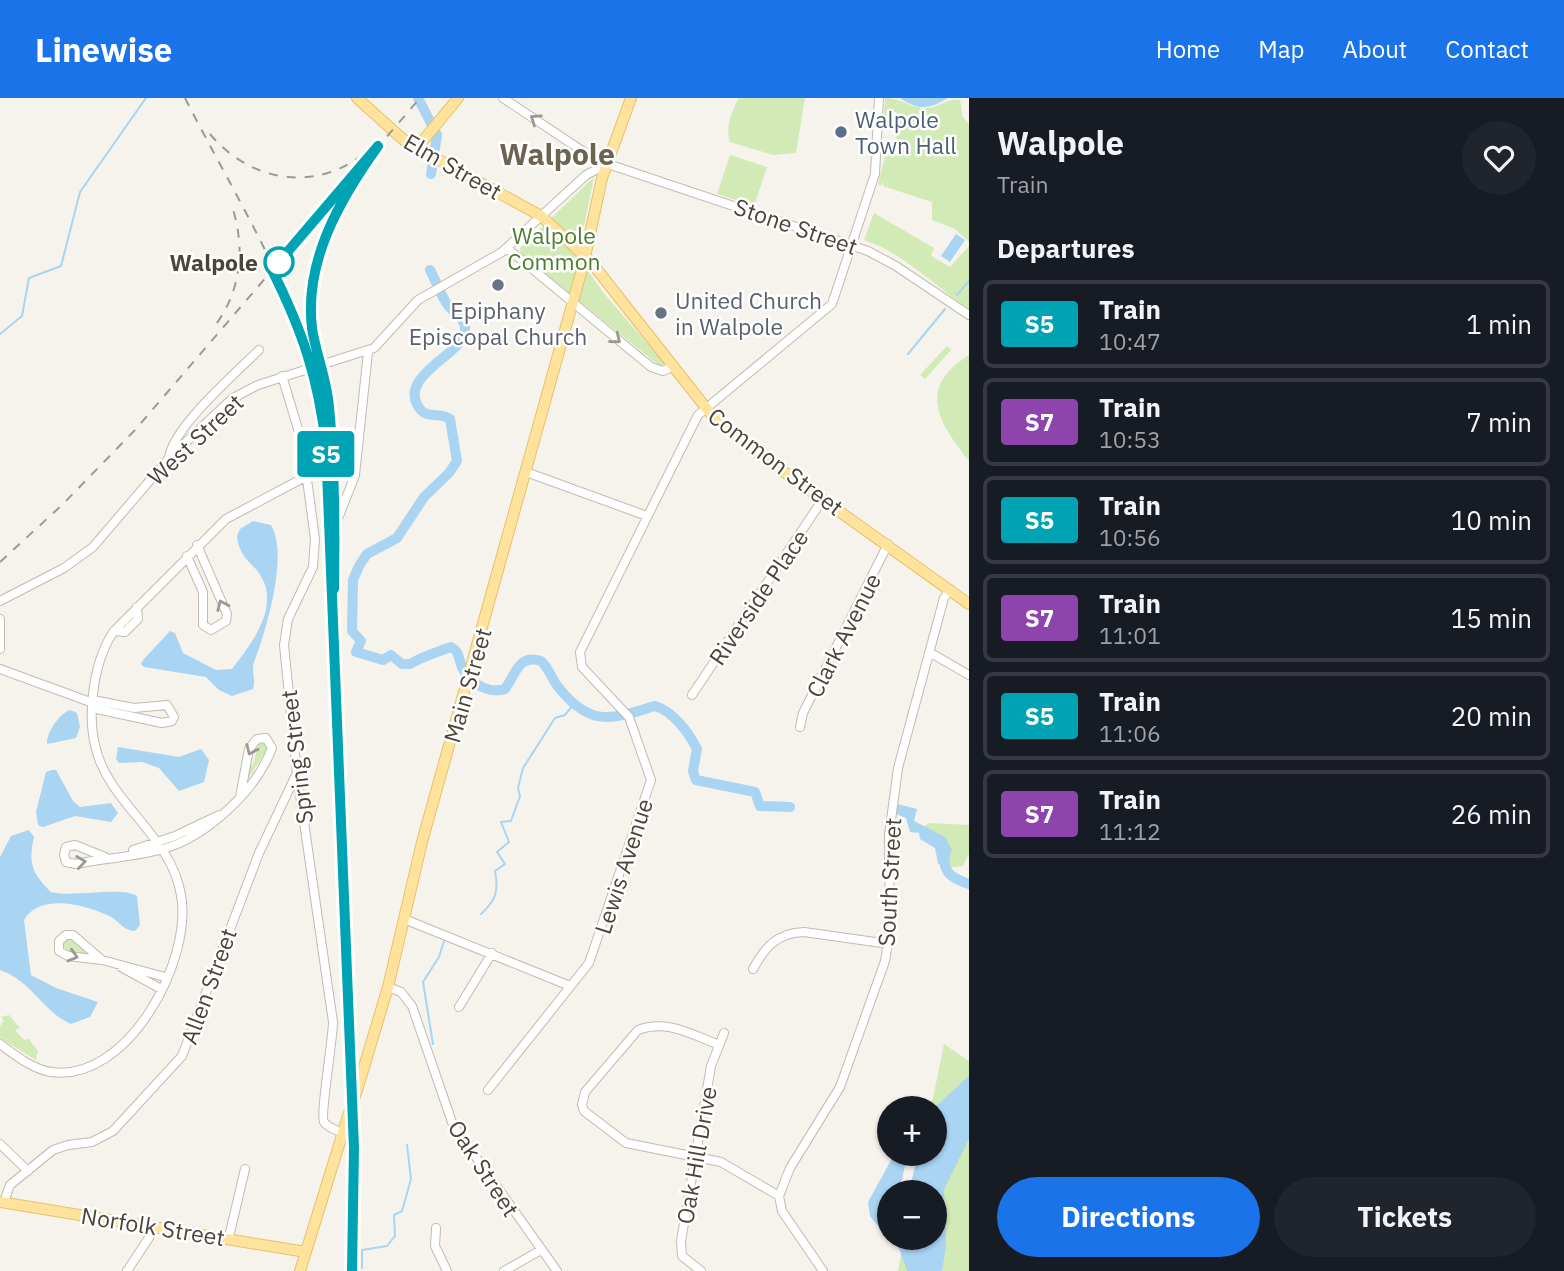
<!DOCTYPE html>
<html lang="en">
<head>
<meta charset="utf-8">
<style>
	body { margin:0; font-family:"IBM Plex Sans",sans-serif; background:#20242c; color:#f1f3f6; height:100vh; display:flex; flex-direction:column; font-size:26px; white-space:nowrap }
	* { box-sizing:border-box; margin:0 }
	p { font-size:23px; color:#9ea1a6 }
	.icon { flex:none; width:38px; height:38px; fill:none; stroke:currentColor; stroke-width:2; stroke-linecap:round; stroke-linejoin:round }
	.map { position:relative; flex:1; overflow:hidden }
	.sheet { display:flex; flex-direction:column; background:#171b24; width:595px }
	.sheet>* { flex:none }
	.badge { padding:0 14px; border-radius:5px; font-size:24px; line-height:46px }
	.buttons { position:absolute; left:877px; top:998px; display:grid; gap:14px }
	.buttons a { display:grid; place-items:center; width:70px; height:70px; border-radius:50%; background:#171b24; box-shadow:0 2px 5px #0004; font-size:35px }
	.map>.badge { position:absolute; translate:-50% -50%; box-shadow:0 0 0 4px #fff }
	h2 { padding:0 28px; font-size:26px; line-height:63px }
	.round { display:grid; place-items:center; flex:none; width:74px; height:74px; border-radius:37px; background:#20242c }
	.headline { display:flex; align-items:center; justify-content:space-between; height:119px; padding:0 28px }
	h1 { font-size:33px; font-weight:700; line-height:52px }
	.action { display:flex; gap:14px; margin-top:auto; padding:14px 28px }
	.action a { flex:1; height:80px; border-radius:42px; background:#1a73e8; color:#fff; font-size:28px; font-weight:700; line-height:80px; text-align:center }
	.action a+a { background:#20242c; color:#f1f3f6 }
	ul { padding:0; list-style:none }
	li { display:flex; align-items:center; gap:21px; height:88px; margin:0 14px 10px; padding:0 14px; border:4px solid #363941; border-radius:10px }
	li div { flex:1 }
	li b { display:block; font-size:26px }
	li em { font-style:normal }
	li .badge { min-width:77px; font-weight:700; text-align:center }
	header { display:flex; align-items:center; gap:42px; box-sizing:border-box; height:98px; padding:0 35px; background:#1a73e8; color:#fff }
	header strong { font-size:33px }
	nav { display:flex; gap:38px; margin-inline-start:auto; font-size:24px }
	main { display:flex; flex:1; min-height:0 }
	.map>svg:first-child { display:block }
	.green { fill:#d2eab5 }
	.water { fill:#a9d4f2 }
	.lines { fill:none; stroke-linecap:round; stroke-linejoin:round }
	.stream { stroke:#a9d4f2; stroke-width:2 }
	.river { stroke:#a9d4f2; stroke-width:10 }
	.minor-casing { stroke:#c2bbae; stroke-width:10 }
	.major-casing { stroke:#e6c16a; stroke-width:12 }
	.minor { stroke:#fff; stroke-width:8 }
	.major { stroke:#ffe39c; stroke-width:10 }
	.rail { stroke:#9a9a9a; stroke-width:2; stroke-dasharray:9 9; stroke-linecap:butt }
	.major-bridge-casing { stroke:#e6c16a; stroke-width:12; stroke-linecap:butt }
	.major-bridge { stroke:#ffe39c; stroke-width:10 }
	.oneway { stroke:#9c9892 }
	.line-casing { stroke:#fff; stroke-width:16 }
	.line { stroke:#00a3b4; stroke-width:10 }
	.service-dot { fill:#5c6f8a; stroke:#fff; stroke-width:2.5 }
	.stop-dot { fill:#fff; stroke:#00a3b4; stroke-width:3.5 }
	.worship-dot { fill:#6b7280; stroke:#fff; stroke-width:2.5 }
	.labels { text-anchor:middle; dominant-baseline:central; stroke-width:5; stroke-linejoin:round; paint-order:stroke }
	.service-label { font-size:23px; fill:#4e5e75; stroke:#fff; text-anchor:start }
	.street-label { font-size:23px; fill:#4b4439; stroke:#fff }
	.park-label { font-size:23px; fill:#4a7f2a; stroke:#fff }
	.stop-label { font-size:23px; font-weight:bold; fill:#4b4439; stroke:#fff; text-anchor:end }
	.worship-label { font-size:23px; fill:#5b616d; stroke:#fff; text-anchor:start }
	.district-label { font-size:30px; font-weight:bold; fill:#6e6250; stroke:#fff }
</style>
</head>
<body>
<header>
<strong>Linewise</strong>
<nav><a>Home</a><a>Map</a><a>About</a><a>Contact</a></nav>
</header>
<main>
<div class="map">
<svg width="969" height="1173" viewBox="0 0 969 1173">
	<rect width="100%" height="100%" fill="#f6f3ec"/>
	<path class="green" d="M739 0H805L796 55 773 57 730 44C725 29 732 13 739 0Z
		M885 0C902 0 913 12 929 10 941 8 947 0 960 2L963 19 969 26V144L955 131 932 122V104L883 88V83L881 88 878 86 886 55H893L898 31 896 14H889L888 20H884Z
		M730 57 767 69 754 108 717 96Z
		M594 79 578 158 602 193 664 265 662 270 521 156 520 150Z
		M874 115 934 150 931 158 950 169 969 148V211C934 188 904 155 864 142Z
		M947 248 951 252 925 281 920 277Z
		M969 257V363C939 325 916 290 969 257Z
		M262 641 268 650 247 682V666L253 667 258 648 256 644Z
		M930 725 969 727V756L963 768 944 770 950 757 934 735 924 728Z
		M65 839 73 840 90 856 63 854 61 842Z
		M9 917 20 930 15 932 24 942 29 941 38 953 36 962 0 940V928L4 923 1 919Z
		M944 946 969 963V1173H898L904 1139H934V1010H931Z"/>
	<path class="water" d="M900 0H948C930 11 918 13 900 0Z
		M956 136 965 142 950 164 941 158Z
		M253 423 271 427C289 456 266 534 254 564 251 573 256 582 253 591L232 598 219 592 206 579 144 569 141 566 143 562 170 533 175 535 183 555 216 572 232 571C250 548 279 511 262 480 253 463 240 463 237 438L240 431Z
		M70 612 77 615 80 629 76 640 47 646C46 635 60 615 70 612Z
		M118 649 179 659 201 651 209 662 204 684 179 693 159 670 142 664 119 665 116 661Z
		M52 672H56L73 703 80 709 111 705 118 715 111 724 75 718 43 729 38 727 36 714 46 674Z
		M897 706 917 711 914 723 945 739 952 752 944 770 938 765 935 750 920 741 919 735 910 734 906 720 896 716Z
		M29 732 34 739C28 765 32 776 51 794 74 800 120 788 137 798L140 827 135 833C123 833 118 821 107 817 84 806 39 795 24 822L31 877 56 890 98 904 90 919 71 926C43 914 32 883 0 872V759L11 738Z
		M969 978V1041L944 1091 946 1148 942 1173H907L899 1150 900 1139H934V1094H909L918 1055H934V1010Z
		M895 1055H908L899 1094H889V1134L884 1136 870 1118 868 1104Z"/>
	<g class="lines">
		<path class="stream" d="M957 197 969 183
			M0 236 22 218 29 180 61 168 80 94 146 0
			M908 256 945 211
			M481 816C496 802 499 793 495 773L505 766 497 754 509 744 501 724 511 723 520 698 518 690 523 670 555 620 565 617 574 606
			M433 946 423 884 439 859 444 843
			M362 1170V1152L387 1148 395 1138 394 1117 402 1113 411 1081 407 1047"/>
		<path class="river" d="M418 0 437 37 431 76
			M430 172C436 183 440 196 447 206 453 215 466 220 465 232 465 256 395 278 420 311 427 321 441 314 450 321L457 363 449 375 424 399 397 440 367 456 359 468 353 482 352 533 361 543 356 554 383 562 391 557 402 566H410C422 559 437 554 451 549 460 554 458 560 462 569 468 585 489 596 505 591 516 576 518 556 541 563 549 570 552 582 559 590 591 630 612 621 655 608 673 613 689 635 697 651L693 673 696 682 755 694 760 708 790 709
			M945 758C942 775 954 781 969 786"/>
		<g class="minor-casing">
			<path id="minor" d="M503 0 596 62 868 153 896 168 969 217
				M507 150 651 269 663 273 672 269
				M282 278 302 344 315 441 313 469 288 521 284 547 297 676 333 924C333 940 320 1018 324 1024 328 1030 336 1032 343 1035
				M169 360C172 330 237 274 259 252
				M526 374 647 418
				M339 418 355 377 368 254
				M187 458 203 494V527L211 532 226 523 227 516 197 447
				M0 503 64 470 93 449 169 360 233 300 258 287 374 250 418 202 502 154 586 77 609 65
				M0 521V551
				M114 533 125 534 138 521 137 509
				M929 554 969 577
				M0 571 93 605
				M692 597 823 401
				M92 610 162 625 172 623 174 619 167 607 134 610 93 602
				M800 629 803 615 888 446
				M133 752 175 738 219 717
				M105 759 75 747 66 749 64 757 66 764 76 766C104 760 136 759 163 751 206 739 256 693 272 650L266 640 257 641 249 651 240 699
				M404 821 570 888
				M102 862 73 837H66L59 843V853L68 858 102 862 165 879
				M121 869 161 891
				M753 871C765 849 777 835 804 834L889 846
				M388 889 401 894 412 908 453 1027 557 1173
				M459 909 492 855
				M0 946C15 957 32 971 51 974 128 985 193 862 181 797 171 736 107 705 95 647 87 613 94 562 114 533L226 421 307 378
				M717 946C691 936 666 921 638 932L585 994 582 1007 584 1013 626 1045 721 1064 779 1098
				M488 992 589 865 651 682 629 619 582 569 580 554 698 317 832 206 875 76 879 0
				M0 1046 28 1073
				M4 1104 10 1087 53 1052 68 1047 92 1044 113 1033 182 958 259 755 296 677
				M436 1130 435 1148 447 1173
				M229 1139 245 1071
				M127 1173 156 1129
				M504 1173 541 1152
				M701 1173 682 1158 681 1143 711 968 724 935
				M823 1173 782 1113 779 1098 790 1070 840 989 885 863 890 832 889 737 898 670 944 500 950 491"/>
		</g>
		<g class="major-casing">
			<path id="major" d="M357 0 406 44 541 118 591 164 710 315 752 351 969 506
				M417 50 458 0
				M358 989 388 889 422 744 584 164 602 80 631 0
				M0 1104 306 1154
				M300 1173 347 1021"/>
		</g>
		<use href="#minor" class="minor"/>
		<use href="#major" class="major"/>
		<path class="rail" d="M185 0C234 97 307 210 323 316L354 1050 352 1173
			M210 36C250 84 315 95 365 55
			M217 225C242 189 245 149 232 108
			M317 252C301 198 322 143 346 94
			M0 464 62 407 135 332 420 0"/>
		<g class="major-bridge-casing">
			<path id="major-bridge" d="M347 1021 358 989"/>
		</g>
		<use href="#major-bridge" class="major-bridge"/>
	</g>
	<defs><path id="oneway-chevron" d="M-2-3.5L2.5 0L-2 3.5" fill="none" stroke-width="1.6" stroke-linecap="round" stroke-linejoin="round" transform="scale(1.75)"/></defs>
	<g class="oneway">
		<use href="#oneway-chevron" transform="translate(535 21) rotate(-146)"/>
		<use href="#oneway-chevron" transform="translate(616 241) rotate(39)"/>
		<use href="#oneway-chevron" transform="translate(222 507) rotate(-114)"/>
		<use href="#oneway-chevron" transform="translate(251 652) rotate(114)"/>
		<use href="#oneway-chevron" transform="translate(81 764) rotate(-8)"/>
		<use href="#oneway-chevron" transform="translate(73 858) rotate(16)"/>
	</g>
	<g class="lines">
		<g class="line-casing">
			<path id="line" d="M334 491C335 430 335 369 329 309 327 282 316 257 312 230 304 163 340 101 378 48L272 172C302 232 319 281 326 348L354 1050 352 1173"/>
		</g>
		<use href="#line" class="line"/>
	</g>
	<circle class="service-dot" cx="841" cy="34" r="7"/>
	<circle class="stop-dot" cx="279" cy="164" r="14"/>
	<g class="worship-dot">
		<circle cx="498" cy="187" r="7"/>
		<circle cx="661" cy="215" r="7"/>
	</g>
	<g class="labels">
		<g class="service-label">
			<text x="855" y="21">Walpole<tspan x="855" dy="26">Town Hall</tspan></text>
		</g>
		<g class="street-label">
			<text transform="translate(453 68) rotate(30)">Elm Street</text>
			<text transform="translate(796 128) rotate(19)">Stone Street</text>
			<text transform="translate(195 341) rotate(-43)">West Street</text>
			<text transform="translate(776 363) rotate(37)">Common Street</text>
			<text transform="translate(758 499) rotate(-56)">Riverside Place</text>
			<text transform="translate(843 537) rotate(-63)">Clark Avenue</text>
			<text transform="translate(467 587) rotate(-74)">Main Street</text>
			<text transform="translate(296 659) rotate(-97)">Spring Street</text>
			<text transform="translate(623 768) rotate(-72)">Lewis Avenue</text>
			<text transform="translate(889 784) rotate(-87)">South Street</text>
			<text transform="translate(208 888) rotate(-70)">Allen Street</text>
			<text transform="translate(696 1057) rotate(-80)">Oak Hill Drive</text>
			<text transform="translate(484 1070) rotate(57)">Oak Street</text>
			<text transform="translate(153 1128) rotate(9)">Norfolk Street</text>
		</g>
		<g class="park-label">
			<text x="554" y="137">Walpole<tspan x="554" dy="26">Common</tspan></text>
		</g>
		<g class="stop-label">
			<text x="258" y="164">Walpole</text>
		</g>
		<g class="worship-label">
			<text x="675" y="202">United Church<tspan x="675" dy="26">in Walpole</tspan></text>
			<text x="498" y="212" text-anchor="middle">Epiphany<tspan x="498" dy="26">Episcopal Church</tspan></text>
		</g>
		<g class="district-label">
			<text x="557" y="55">Walpole</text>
		</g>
	</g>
</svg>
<div class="buttons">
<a>+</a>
<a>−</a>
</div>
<b class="badge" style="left:326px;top:356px;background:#00a3b4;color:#fff">S5</b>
</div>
<section class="sheet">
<div class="headline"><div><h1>Walpole</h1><p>Train</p></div><a class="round"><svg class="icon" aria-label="heart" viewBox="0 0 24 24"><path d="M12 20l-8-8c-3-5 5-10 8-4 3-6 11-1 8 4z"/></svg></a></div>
<h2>Departures</h2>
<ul>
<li><span class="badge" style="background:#00a3b4;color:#fff">S5</span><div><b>Train</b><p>10:47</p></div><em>1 min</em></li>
<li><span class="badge" style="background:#8e44ad;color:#fff">S7</span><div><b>Train</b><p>10:53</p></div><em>7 min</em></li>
<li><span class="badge" style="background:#00a3b4;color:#fff">S5</span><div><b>Train</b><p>10:56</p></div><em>10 min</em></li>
<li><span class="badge" style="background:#8e44ad;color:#fff">S7</span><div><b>Train</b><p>11:01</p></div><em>15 min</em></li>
<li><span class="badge" style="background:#00a3b4;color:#fff">S5</span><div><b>Train</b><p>11:06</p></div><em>20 min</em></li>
<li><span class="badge" style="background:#8e44ad;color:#fff">S7</span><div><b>Train</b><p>11:12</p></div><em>26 min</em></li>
</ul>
<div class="action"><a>Directions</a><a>Tickets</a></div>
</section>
</main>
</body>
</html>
